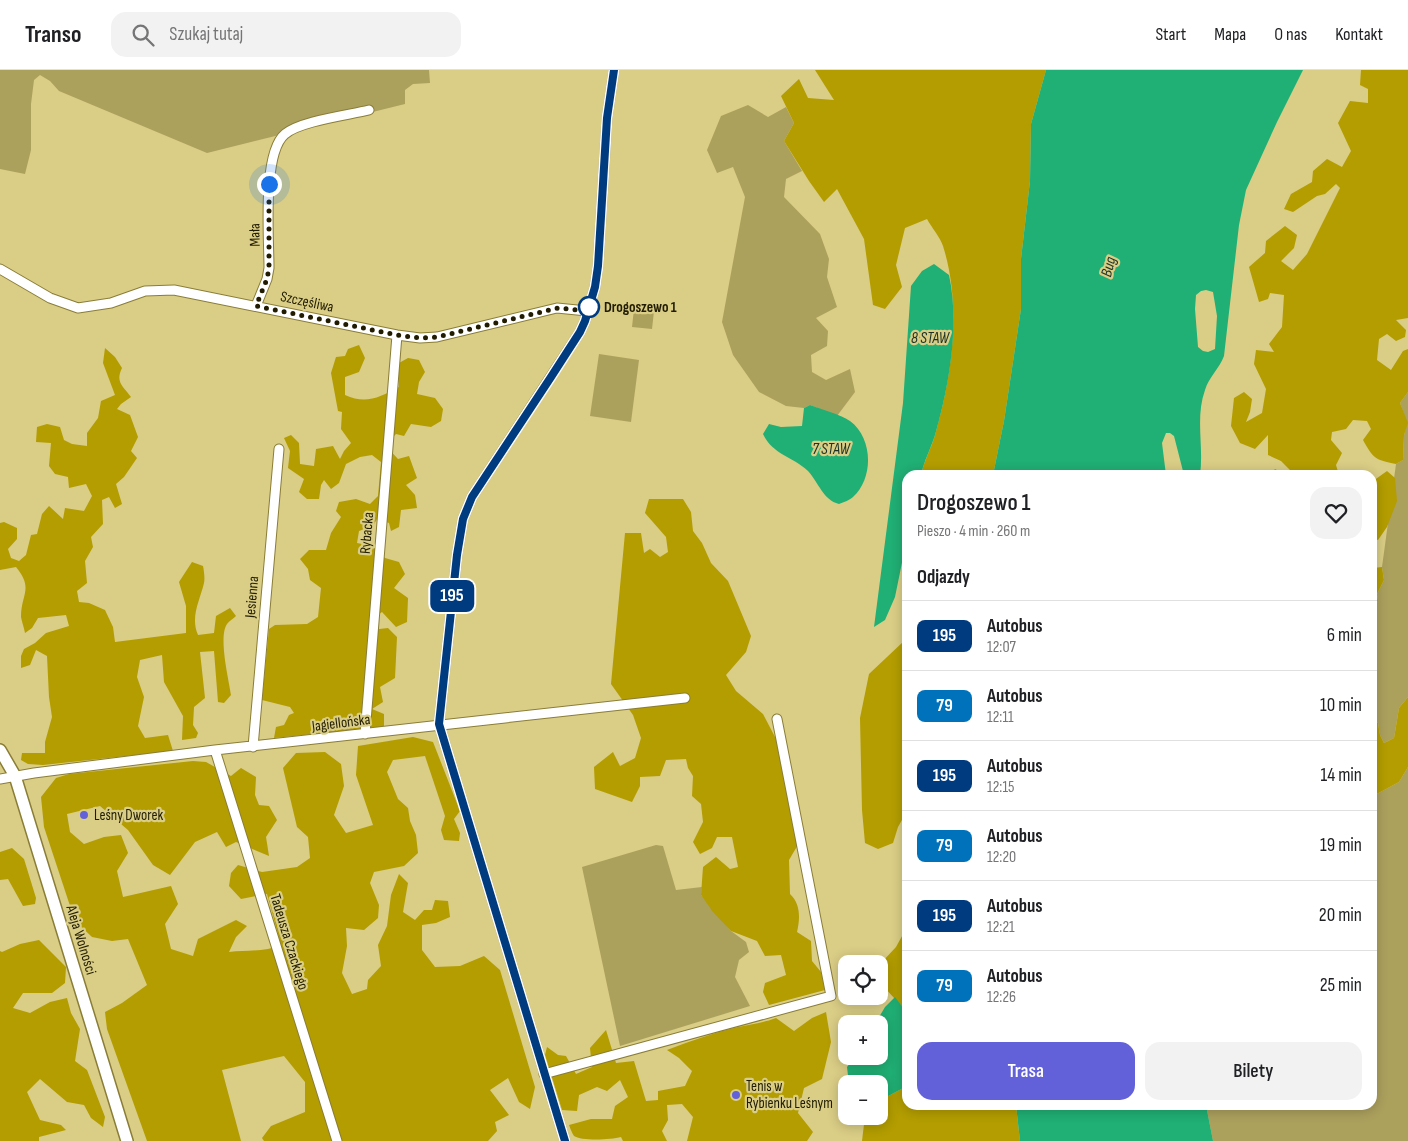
<!DOCTYPE html>
<html lang="pl">
<head>
<meta charset="utf-8">
<style>
	body { margin:0; font-family:"Sofia Sans Condensed",sans-serif; background:#f2f2f2; color:#202124; height:100vh; display:flex; flex-direction:column; font-size:19px; white-space:nowrap }
	* { box-sizing:border-box; margin:0 }
	p { font-size:16px; color:#757577 }
	.icon { flex:none; width:28px; height:28px; fill:none; stroke:currentColor; stroke-width:2; stroke-linecap:round; stroke-linejoin:round }
	.map { position:relative; flex:1; overflow:hidden }
	.details { position:absolute; left:902px; top:400px; width:475px; height:640px; display:flex; flex-direction:column; background:#fff; border-radius:15px; box-shadow:0 2px 12px #0003 }
	.details>* { flex:none }
	.badge { padding:0 10px; border-radius:8px; font-size:18px; line-height:32px }
	.tools { position:absolute; left:838px; top:885px; display:grid; gap:10px }
	.tools a { display:grid; place-items:center; width:50px; height:50px; border-radius:10px; background:#fff; box-shadow:0 2px 12px #0003; font-size:25px }
	.you { position:absolute; width:25px; height:25px; margin:-12px; border:4px solid #fff; border-radius:50%; background:#1a73e8; box-shadow:0 0 0 8px #1a73e833 }
	.map>.badge { position:absolute; translate:-50% -50%; box-shadow:0 0 0 2px #fff }
	h2 { padding:0 15px; font-size:19px; line-height:45px }
	.round { display:grid; place-items:center; flex:none; width:52px; height:52px; border-radius:15px; background:#f2f2f2 }
	.summary { display:flex; align-items:center; justify-content:space-between; height:85px; padding:0 15px }
	h1 { font-size:24px; font-weight:600; line-height:38px }
	.cta { display:flex; gap:10px; margin-top:auto; padding:10px 15px }
	.cta a { flex:1; height:58px; border-radius:15px; background:#6361da; color:#fff; font-size:20px; font-weight:600; line-height:58px; text-align:center }
	.cta a+a { background:#f2f2f2; color:#202124 }
	ul { padding:0; list-style:none }
	li { display:flex; align-items:center; gap:15px; height:70px; padding:0 15px; border-top:1px solid #e0e0e0 }
	li div { flex:1 }
	li b { display:block; font-size:19px }
	li em { font-style:normal }
	li .badge { min-width:55px; font-weight:700; text-align:center }
	header { display:flex; align-items:center; gap:30px; box-sizing:border-box; height:70px; padding:0 25px; background:#fff; border-bottom:1px solid #e0e0e0 }
	header strong { font-size:24px }
	nav { display:flex; gap:28px; margin-inline-start:auto; font-size:18px }
	.search { width:350px; height:45px; background:#f2f2f2; display:flex; align-items:center; gap:12px; box-sizing:border-box; padding:0 18px; border-radius:15px; color:#757577; font-size:19px }
	.map>svg:first-child { display:block }
	.green { fill:#aca05d }
	.forest { fill:#b39d00 }
	.water { fill:#20af74; fill-rule:evenodd }
	.lines { fill:none; stroke-linecap:round; stroke-linejoin:round }
	.minor-casing { stroke:#8a7d37; stroke-width:11 }
	.tertiary-casing { stroke:#8a7d37; stroke-width:14 }
	.minor { stroke:#fff; stroke-width:9 }
	.tertiary { stroke:#fff; stroke-width:11 }
	.line-casing { stroke:#fff; stroke-width:11 }
	.line { stroke:#003b80; stroke-width:8 }
	.walk { stroke:#211c00; stroke-width:5; stroke-dasharray:0 9 }
	.stop-dot { fill:#fff; stroke:#003b80; stroke-width:2.5 }
	.poi-dot { fill:#6361da; stroke:#dacd86; stroke-width:2 }
	.labels { text-anchor:middle; dominant-baseline:central; stroke-width:4.5; stroke-linejoin:round; paint-order:stroke }
	.street-label { font-size:15px; fill:#211c00; stroke:#dacd86 }
	.stop-label { font-size:15px; font-weight:bold; fill:#211c00; stroke:#dacd86; text-anchor:start }
	.poi-label { font-size:15px; fill:#211c00; stroke:#dacd86; text-anchor:start }
	.water-label { font-size:16px; font-style:italic; fill:#1b3125; stroke:#dacd86 }
</style>
</head>
<body>
<header>
<strong>Transo</strong>
<div class="search"><svg class="icon" aria-label="search" viewBox="0 0 24 24"><circle cx="10" cy="10" r="6"/><path d="M15 15l6 6"/></svg>Szukaj tutaj</div>
<nav><a>Start</a><a>Mapa</a><a>O nas</a><a>Kontakt</a></nav>
</header>
<div class="map">
<svg width="1408" height="1071" viewBox="0 0 1408 1071">
	<rect width="100%" height="100%" fill="#dacd86"/>
	<path class="green" d="M0 0H429L430 13 413 14 405 20V34L207 83 59 21 50 11 40 5 34 10 31 34V80L25 104 0 99Z
		M748 35 768 47 786 37 794 53 784 71 802 101 786 109 784 127 820 164 829 189 827 207 837 237 816 248 828 261 827 276 811 285 812 302 826 310 850 299 855 322 837 346 810 335 804 338 786 336 759 322 733 285 722 252 745 127 733 97 717 103 707 80 721 46Z
		M634 239 654 241 652 259 632 257Z
		M599 284 639 290 631 352 590 346Z
		M1408 322V627L1399 638 1394 668 1384 673 1380 665 1378 653 1373 651V539L1378 531 1377 524 1384 510 1382 497 1396 394 1403 390 1404 365 1407 353 1400 333Z
		M1408 697V1071H1213L1206 1035H1372L1373 726 1399 712Z
		M656 775 663 776 676 820 702 817 701 825 731 861 746 872 749 882 739 890 735 907 750 936 620 976 582 797Z"/>
	<path class="forest" d="M815 0H1046L1031 54 1030 111 1021 189V239L1004 351 993 405H921C924 391 931 379 935 365 952 305 962 236 943 176 940 167 932 158 927 149L905 158 896 195 902 217 885 239 873 235 864 169 837 119 824 132 809 111 784 71 794 53 781 26 799 9 808 28 834 30Z
		M1361 0H1408V248L1396 250 1406 260 1405 267 1396 271 1387 264 1379 269 1377 290 1391 300 1403 281 1408 279V322L1400 333 1408 353 1404 365 1403 390 1396 394C1375 390 1373 388 1363 370L1371 359 1367 351 1353 350 1346 359 1332 362 1331 370 1342 383 1336 395 1339 405H1270L1275 399 1286 405 1292 402 1281 391 1268 385V365L1255 379 1240 373 1231 356 1234 328 1244 322 1252 329 1250 342 1246 352 1262 343 1266 319 1254 294 1256 280 1274 282 1269 274 1282 257 1284 225 1270 223 1268 229 1259 232 1249 197 1265 183 1266 171 1285 156 1297 165 1294 178 1281 191 1293 200 1307 184 1340 118 1336 114 1325 124 1317 126 1293 142 1284 139 1291 124 1312 112 1313 101 1327 89 1342 97 1351 81 1338 53 1350 31 1368 33V19L1360 15Z
		M359 275 365 288 359 302 345 307V325C366 335 380 327 399 317V293L408 288 419 290 425 302 419 312 417 324 435 328 443 339 441 351 431 357 411 354 404 366 396 364 385 375 398 389 409 386 417 408 406 415 415 425 417 438 401 440 399 457 391 461 389 453 377 449 373 456 359 461 357 473 372 476 385 488 399 492 405 504 394 518 408 528 407 552 396 557 382 542 369 551 371 560 388 558 397 567 395 608 380 617 383 632 372 639 384 644V657L274 668 276 657 284 655 289 645 294 643 290 637 262 630 269 559 275 555 307 554 318 547 321 518 310 510 308 499 300 489 309 480H326L331 463 341 447 336 441 339 432 356 429 370 434 378 426 381 392 372 385 360 387 346 394 339 413 331 419 324 410 321 415 319 429H307L299 422 304 409 288 398 290 381 284 368 291 365 299 373 300 394 314 396 316 379 333 376 340 389 344 381 351 373 341 359 342 342 338 341 331 303 336 287 345 286 348 279Z
		M105 278 115 287 122 298C115 312 123 316 131 327L121 334 117 339 130 345 138 367 131 381 137 388 124 407 116 414 122 434 115 438 109 427 102 430 103 454 91 467 93 477 85 491 87 513 77 521 79 532 89 533 105 540 113 557 115 572 186 563V536L179 512 192 492 203 496C204 501 205 508 204 513 200 530 190 547 198 565L214 563 216 546 230 538 236 546C234 548 229 551 227 554 218 567 229 610 231 625L224 633 218 632 214 581 200 582 205 628 194 637 193 655 198 663 196 668 182 670 183 646 164 612 162 585 140 590 137 607 144 627 138 656 145 668 168 665 173 681 43 695 28 694 21 690 22 683H45V672L52 647 49 627 47 586 36 580 30 595 21 598V586L24 579 35 573 46 563 69 556 66 545 38 548 32 558 25 563C24 558 22 552 21 547 21 524 34 519 16 497L0 500V453L4 452 17 458V469L8 479 11 488 19 491 26 485 31 465 37 464 42 444 49 436 63 449 65 438 84 441 92 426 86 414 69 418 68 407 55 404 49 396 51 373 36 372 37 357 47 354 60 357 64 370 72 374 87 376V363L98 348 101 331 115 325 103 293Z
		M1387 401 1395 408 1397 431 1387 457 1378 470 1373 469V411Z
		M649 429H683L691 442 693 461 702 473 711 493 728 511 751 566 746 582 726 605 736 621 763 644 786 688 799 773 789 790 790 824C801 834 800 849 797 862L811 871 812 891 821 902 825 920 769 935 763 922 765 913 786 905 781 885 765 886 757 871 731 861 713 842 701 825 703 797 716 787 730 799 738 797 732 767H717L712 778 700 784 693 772 703 752 701 734 692 726 693 706 688 698 686 689 666 690 660 706 640 707V716L632 732 595 719 594 697 613 682 620 696 635 688 641 668 633 645 611 614 625 463H641L644 483 650 479 660 487 668 482 666 467 645 443Z
		M907 468V741L898 757 893 773 878 779 865 773 862 740 860 648 869 604 904 571 902 494Z
		M1382 497 1384 510 1377 524 1378 531 1373 539V498Z
		M1408 627V697L1399 712 1373 726V651L1378 653 1380 665 1384 673 1394 668 1399 638Z
		M413 667 433 672 460 741 454 749 460 763 459 771 444 770 441 760 445 746 425 686 393 690 387 702 398 729 408 738 410 751 416 765 418 783 404 796 374 802 370 813 379 835 378 848 364 860 346 858 347 876 342 903 352 924 367 919 368 910 381 896 378 875 387 856 391 825 399 804 408 813 403 842 415 850 424 840H432L435 830 448 831 450 847 436 853 422 855V880L435 897 460 896 484 886 500 900 535 1017 530 1039 519 1032 508 1008 490 1020 509 1045 495 1052 497 1061 488 1071H264L262 1068 271 1056 305 1042V1012L284 986 222 1000 241 1071H147L107 959 105 942 122 933 147 915 128 869 112 871 92 867 75 851 44 757 41 727 56 708 69 704 193 691 206 692 231 706 241 698 256 707 255 725 259 735 269 736 277 750 266 767 269 786 236 772 226 777 217 762 195 772 170 805 153 795 128 760 100 736 67 744 70 762 84 774 104 767 121 765 128 783 117 801 123 827 171 816 178 834 165 854 171 879 193 886 198 869 236 850 247 856 236 867 229 882C246 880 265 882 281 875L267 824 241 829 229 816 231 803 238 795 262 802 297 797 310 788 308 767 297 757 283 698 296 683 325 682 341 694 344 716 334 745 346 763 373 755 356 705 358 676Z
		M12 778 24 789 36 828 35 834 23 836 8 809 0 810V782Z
		M907 857V952L904 939 885 918 882 892 896 877Z
		M39 870 66 897 65 913 52 923H23L13 938 30 943 50 932 67 928 71 943 80 959 75 991 87 1000 105 1047 103 1057 91 1048 84 1035 67 1032 40 1009 27 1022 40 1050 61 1055 66 1060 39 1067V1071H0V881L2 882 20 874Z
		M826 942 831 972 822 1009 804 1018 798 1043 813 1062 807 1071H687L693 1047 682 1034 667 1035 668 1050 662 1061 667 1071H623L621 1067C610 1070 581 1071 574 1066 572 1063 570 1058 569 1055L591 1049H612L615 1036 628 1027 620 1010 607 1021 597 1017 579 1025 577 1041 562 1040 545 985 547 977 558 985 566 986 576 1004 592 997 590 978 606 960 616 993 634 991 646 1031 658 1030V1021L685 1016 692 1001 679 988 667 980C690 971 713 963 738 957 751 954 763 953 776 948L794 961 812 948Z
		M907 1016 908 1035H1016L1020 1071H862L865 1046H879V1031Z"/>
	<path class="water" d="M1046 0H1303L1277 52 1246 120 1239 155 1224 286C1219 299 1209 307 1205 320 1195 348 1204 376 1200 405H1184L1174 366 1170 363H1166L1162 373 1166 405H993L1004 351 1021 239V189L1030 111 1031 54ZM1206 220 1213 222 1217 246 1215 279 1208 282 1203 281 1198 277 1195 239 1196 225 1201 221Z
		M934 194 949 205C960 255 949 316 935 365 931 378 924 391 921 405H908L907 468 895 527 885 550 874 557 903 333 911 216 922 201Z
		M810 335C820 339 842 345 850 351 873 368 874 408 853 427 850 430 844 432 839 434 823 430 819 413 808 401 792 386 773 385 763 364L769 354 781 357 802 356 804 338Z
		M895 927 904 939 907 952V1016L879 1031V1014H849L847 997 854 988 863 986H879V954H875L885 937Z
		M1016 1035H1206L1213 1071H1020Z"/>
	<g class="lines">
		<g class="minor-casing">
			<path id="minor" d="M0 199 50 228 78 238 111 233 145 221 174 220 397 265 420 268 437 267 557 238 587 241
				M256 236 267 209 269 198C269 168 262 83 285 64 300 51 349 45 369 40
				M365 664 397 265
				M253 677 279 379
				M215 680 337 1071
				M0 709 34 703 215 680 685 628
				M544 1004 831 926 777 649
				M565 1071 439 654 457 485 463 449 472 427 580 262 585 251 595 217 598 196 607 48 614 0"/>
		</g>
		<g class="tertiary-casing">
			<path id="tertiary" d="M0 680 15 706 127 1071"/>
		</g>
		<use href="#minor" class="minor"/>
		<use href="#tertiary" class="tertiary"/>
	</g>
	<g class="lines">
		<g class="line-casing">
			<path id="line" d="M565 1071 439 654 457 485 463 449 472 427 551 307 580 262 585 251 595 217 598 196 607 48 614 0"/>
		</g>
		<use href="#line" class="line"/>
		<path class="walk" d="M269 114V198L267 209 256 236 397 265 420 268 437 267 558 238 588 241 589 237"/>
	</g>
	<circle class="stop-dot" cx="589" cy="237" r="10"/>
	<g class="poi-dot">
		<circle cx="84" cy="745" r="5"/>
		<circle cx="736" cy="1025" r="5"/>
	</g>
	<g class="labels">
		<g class="street-label">
			<text transform="translate(255 165) rotate(-91)">Mała</text>
			<text transform="translate(307 232) rotate(12)">Szczęśliwa</text>
			<text transform="translate(367 463) rotate(-85)">Rybacka</text>
			<text transform="translate(252 527) rotate(-85)">Jesienna</text>
			<text transform="translate(341 653) rotate(-7)">Jagiellońska</text>
			<text transform="translate(81 870) rotate(73)">Aleja Wolności</text>
			<text transform="translate(289 872) rotate(73)">Tadeusza Czackiego</text>
		</g>
		<g class="stop-label">
			<text x="604" y="237">Drogoszewo 1</text>
		</g>
		<g class="poi-label">
			<text x="94" y="745">Leśny Dworek</text>
			<text x="746" y="1016">Tenis w<tspan x="746" dy="17">Rybienku Leśnym</tspan></text>
		</g>
		<g class="water-label">
			<text transform="translate(1109 197) rotate(-75)">Bug</text>
			<text x="930" y="268">8 STAW</text>
			<text x="831" y="379">7 STAW</text>
		</g>
	</g>
</svg>
<div class="tools">
<a><svg class="icon" aria-label="locate" viewBox="0 0 24 24"><circle cx="12" cy="12" r="6"/><path d="M12 2v4M12 18v4M2 12h4M18 12h4"/></svg></a>
<a>+</a>
<a>−</a>
</div>
<div class="you" style="left:269px;top:114px"></div>
<b class="badge" style="left:452px;top:526px;background:#003b80;color:#fff">195</b>
<section class="details">
<div class="summary"><div><h1>Drogoszewo 1</h1><p>Pieszo · 4 min · 260 m</p></div><a class="round"><svg class="icon" aria-label="heart" viewBox="0 0 24 24"><path d="M12 20l-8-8c-3-5 5-10 8-4 3-6 11-1 8 4z"/></svg></a></div>
<h2>Odjazdy</h2>
<ul>
<li><span class="badge" style="background:#003b80;color:#fff">195</span><div><b>Autobus</b><p>12:07</p></div><em>6 min</em></li>
<li><span class="badge" style="background:#0072bc;color:#fff">79</span><div><b>Autobus</b><p>12:11</p></div><em>10 min</em></li>
<li><span class="badge" style="background:#003b80;color:#fff">195</span><div><b>Autobus</b><p>12:15</p></div><em>14 min</em></li>
<li><span class="badge" style="background:#0072bc;color:#fff">79</span><div><b>Autobus</b><p>12:20</p></div><em>19 min</em></li>
<li><span class="badge" style="background:#003b80;color:#fff">195</span><div><b>Autobus</b><p>12:21</p></div><em>20 min</em></li>
<li><span class="badge" style="background:#0072bc;color:#fff">79</span><div><b>Autobus</b><p>12:26</p></div><em>25 min</em></li>
</ul>
<div class="cta"><a>Trasa</a><a>Bilety</a></div>
</section>
</div>
</body>
</html>
